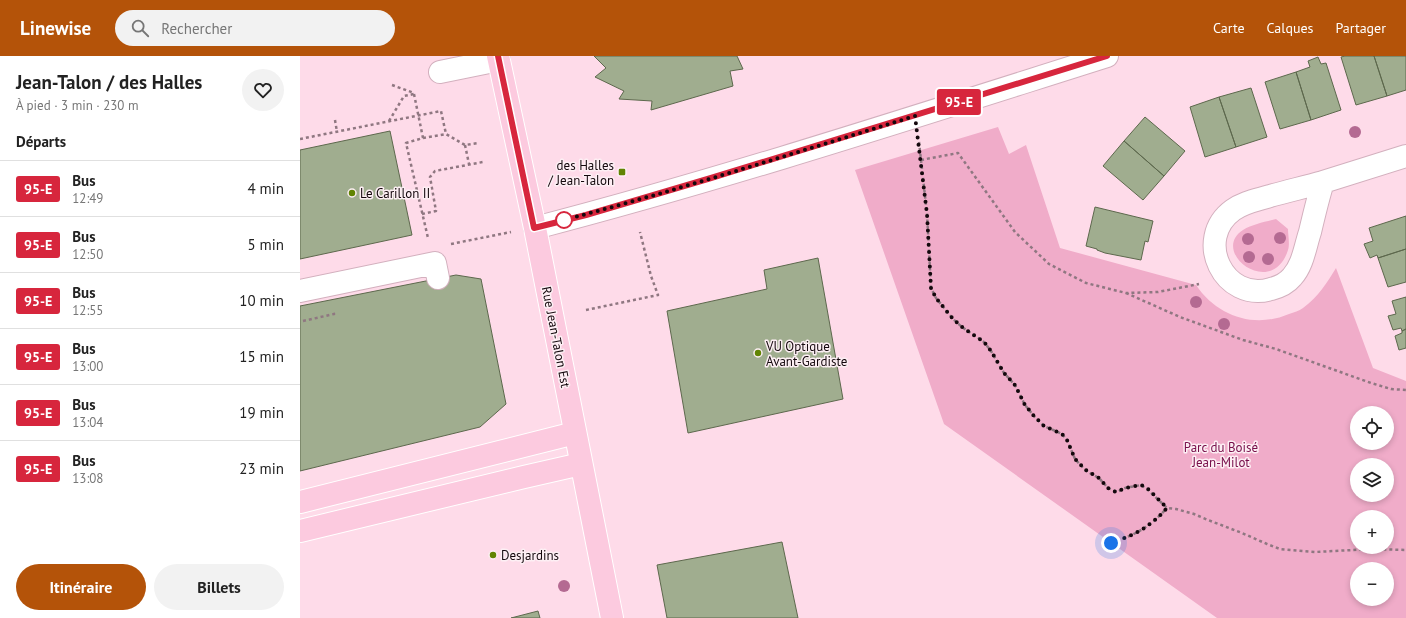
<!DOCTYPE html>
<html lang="fr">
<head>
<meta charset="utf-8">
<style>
	body { margin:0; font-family:"PT Sans",sans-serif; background:#f2f2f2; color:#222; height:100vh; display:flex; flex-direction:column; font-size:15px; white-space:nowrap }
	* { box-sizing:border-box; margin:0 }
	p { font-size:13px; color:#767676 }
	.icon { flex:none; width:22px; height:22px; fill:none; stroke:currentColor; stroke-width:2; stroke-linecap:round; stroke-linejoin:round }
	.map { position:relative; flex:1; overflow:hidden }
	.sheet { display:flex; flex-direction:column; background:#fff; width:300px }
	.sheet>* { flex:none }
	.badge { padding:0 8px; border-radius:3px; font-size:14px; line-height:26px }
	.tools { position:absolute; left:1050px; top:350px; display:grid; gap:8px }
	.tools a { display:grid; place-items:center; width:44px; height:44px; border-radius:50%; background:#fff; box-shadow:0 2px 6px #0003; font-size:20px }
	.you { position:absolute; width:20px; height:20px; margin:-10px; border:3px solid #fff; border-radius:50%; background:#1a73e8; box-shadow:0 0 0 6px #1a73e833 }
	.map>.badge { position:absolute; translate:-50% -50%; box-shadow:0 0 0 2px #fff }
	h2 { padding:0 16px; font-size:15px; line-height:36px }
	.round { display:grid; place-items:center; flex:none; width:42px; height:42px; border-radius:21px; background:#f2f2f2 }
	.headline { display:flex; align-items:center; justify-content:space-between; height:68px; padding:0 16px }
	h1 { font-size:19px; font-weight:800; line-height:30px }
	.button { display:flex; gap:8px; margin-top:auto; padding:8px 16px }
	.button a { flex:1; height:46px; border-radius:24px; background:#b45309; color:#fff; font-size:16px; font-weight:800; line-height:46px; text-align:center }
	.button a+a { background:#f2f2f2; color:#222 }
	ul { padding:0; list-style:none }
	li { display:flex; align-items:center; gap:12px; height:56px; padding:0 16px; border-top:1px solid #e0e0e0 }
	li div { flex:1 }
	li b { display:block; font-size:15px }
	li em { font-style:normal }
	li .badge { min-width:44px; font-weight:700; text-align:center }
	header { display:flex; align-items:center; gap:24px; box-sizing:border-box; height:56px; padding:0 20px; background:#b45309; color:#fff }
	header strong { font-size:19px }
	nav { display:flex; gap:22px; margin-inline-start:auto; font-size:14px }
	.search { width:280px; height:36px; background:#f2f2f2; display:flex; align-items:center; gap:10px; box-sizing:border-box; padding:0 14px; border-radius:22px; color:#767676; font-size:15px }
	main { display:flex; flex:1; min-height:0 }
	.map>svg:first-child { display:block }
	.green { fill:#f0acc9; fill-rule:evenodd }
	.building { fill:#a0ad8f; stroke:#5d684d }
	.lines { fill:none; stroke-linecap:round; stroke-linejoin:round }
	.minor-casing { stroke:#d3b0be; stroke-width:24 }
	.major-casing { stroke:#fff; stroke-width:24 }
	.path { stroke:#8f7781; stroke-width:2.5; stroke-dasharray:3 3; stroke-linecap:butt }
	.minor { stroke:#fff; stroke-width:22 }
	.major { stroke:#fccadf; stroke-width:22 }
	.tree { fill:#b46a92 }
	.line-casing { stroke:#fff; stroke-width:9 }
	.line { stroke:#d7263d; stroke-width:6 }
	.walk { stroke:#14080d; stroke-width:4; stroke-dasharray:0 7.2 }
	.poi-dot { fill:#618402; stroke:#fdeff4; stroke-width:1.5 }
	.stop-dot { fill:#fff; stroke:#d7263d; stroke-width:2 }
	.labels { text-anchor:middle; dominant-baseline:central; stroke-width:3; stroke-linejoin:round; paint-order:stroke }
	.poi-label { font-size:13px; fill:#14080d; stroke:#fdeff4; text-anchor:start }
	.street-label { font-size:13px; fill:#14080d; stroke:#fdeff4 }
	.park-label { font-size:13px; fill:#770e4a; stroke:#fdeff4 }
</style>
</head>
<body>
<header>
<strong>Linewise</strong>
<div class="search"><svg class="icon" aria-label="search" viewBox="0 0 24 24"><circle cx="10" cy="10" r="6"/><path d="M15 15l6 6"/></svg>Rechercher</div>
<nav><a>Carte</a><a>Calques</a><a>Partager</a></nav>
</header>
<main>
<section class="sheet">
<div class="headline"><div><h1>Jean-Talon / des Halles</h1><p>À pied · 3 min · 230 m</p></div><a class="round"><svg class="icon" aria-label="heart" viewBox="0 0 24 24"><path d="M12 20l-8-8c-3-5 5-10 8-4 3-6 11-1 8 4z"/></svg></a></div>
<h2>Départs</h2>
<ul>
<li><span class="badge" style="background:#d7263d;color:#fff">95-E</span><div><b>Bus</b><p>12:49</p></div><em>4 min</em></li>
<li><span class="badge" style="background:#d7263d;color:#fff">95-E</span><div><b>Bus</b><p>12:50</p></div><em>5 min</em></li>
<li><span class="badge" style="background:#d7263d;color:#fff">95-E</span><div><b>Bus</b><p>12:55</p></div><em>10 min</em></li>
<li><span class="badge" style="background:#d7263d;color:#fff">95-E</span><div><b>Bus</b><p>13:00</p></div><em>15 min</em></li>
<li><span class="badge" style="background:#d7263d;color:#fff">95-E</span><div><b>Bus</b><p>13:04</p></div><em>19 min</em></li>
<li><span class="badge" style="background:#d7263d;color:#fff">95-E</span><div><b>Bus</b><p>13:08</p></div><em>23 min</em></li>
</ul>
<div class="button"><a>Itinéraire</a><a>Billets</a></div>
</section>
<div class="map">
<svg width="1106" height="562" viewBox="0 0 1106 562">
	<rect width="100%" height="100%" fill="#fedbe9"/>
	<path class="green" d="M698 71 709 98 726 89 760 192 896 229C917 260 954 273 989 258 994 256 999 255 1003 252 1018 241 1027 227 1036 212L1073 312 1106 325V562H917L644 368 555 114ZM1057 357H1087V387H1057ZM1057 409H1087V439H1057ZM1057 461H1087V491H1057ZM1057 513H1087V543H1057Z
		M976 163 988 173C988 179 990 188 988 194 972 244 909 196 943 174 953 168 965 166 976 163Z"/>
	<path class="building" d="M294 0H437L443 13 430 15 433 30 351 54 352 45 319 43 324 35 295 21 306 12Z
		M1045 0H1074L1087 40 1056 49 1041 1Z
		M1074 0H1106V34L1087 40Z
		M1018 1 1021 8 1026 7 1041 54 1011 64 996 16 1010 11 1008 5Z
		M996 16 1011 64 980 73 965 26Z
		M951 32 967 81 936 91 919 41Z
		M919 41 936 91 905 101 890 51Z
		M845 61 885 95 864 120 824 85Z
		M90 75 112 179 0 203V94Z
		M824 85 864 120 843 144 803 110Z
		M795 151 853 165 848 186 845 185 841 204 805 197 797 194V193L786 190Z
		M1106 160V193L1078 202 1077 199 1070 202 1064 188 1073 185 1069 172Z
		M1106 193V226L1088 231 1078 202Z
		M518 202 543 343 388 377 367 255 467 233 464 214Z
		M156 219 181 223 206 348 180 371 0 415V250Z
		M1106 241V273L1102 275 1101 272 1093 274 1088 260 1096 258 1092 245Z
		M1106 273V292L1099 294 1095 280 1102 277V275Z
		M482 486 498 562H367L357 509Z
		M238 555 240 562H211Z"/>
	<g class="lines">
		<g class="minor-casing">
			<path id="minor" d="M140 16 199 4
				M1023 126C1018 142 1014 159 1010 176 1005 191 1003 209 992 221 987 227 979 231 971 233 924 247 893 183 933 154 944 146 957 144 970 140 988 135 1005 131 1023 126Z
				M1023 126 1106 100
				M235 172C427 122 617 60 807 0
				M0 235 135 207 138 222"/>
		</g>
		<g class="major-casing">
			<path id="major" d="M198 0 235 172 312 562
				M0 446 275 377
				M0 475 224 421 281 408"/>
		</g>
		<path class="path" d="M92 29 114 37
			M114 38 123 82 106 87 128 182
			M35 64 37 76
			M89 65 104 40 114 38
			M123 82 146 78 165 89 179 87
			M0 83 141 55 146 78
			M619 86 627 158 631 232 636 242 653 263 662 271 684 286 691 295 704 317 715 329 725 349 734 360 744 370 762 378 767 384 775 403 786 415 799 422 808 432 817 436 825 432 841 429 847 433 867 452 876 453 894 458 908 464 942 477 967 488 980 493 1015 496 1072 493 1106 494
			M165 89 169 108
			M621 104 658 97 715 176 749 208 786 227 826 237 858 236 899 228
			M122 158 136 155 130 121 135 115 183 106
			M151 188 211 176
			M826 237 880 261 943 284 976 293 1071 327 1091 333 1106 334
			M286 254 358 239 351 220 340 176
			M3 265 34 258 33 254
			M811 487C835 479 850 471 867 452"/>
		<use href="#minor" class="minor"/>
		<use href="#major" class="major"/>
	</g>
	<g class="tree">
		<circle cx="1055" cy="76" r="6"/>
		<circle cx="980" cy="182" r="6"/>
		<circle cx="948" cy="183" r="6"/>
		<circle cx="949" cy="201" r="6"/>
		<circle cx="968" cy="203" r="6"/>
		<circle cx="896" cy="246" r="6"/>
		<circle cx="924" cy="268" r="6"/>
		<circle cx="264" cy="530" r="6"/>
	</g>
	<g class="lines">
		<g class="line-casing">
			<path id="line" d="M198 0 234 172 286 159 411 122 807 0"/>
		</g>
		<use href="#line" class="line"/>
		<path class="walk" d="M264 164 260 165C379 134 497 96 615 60L627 158 631 232 636 242 653 263 662 271 684 286 691 295 704 317 715 329 725 349 734 360 744 370 762 378 767 384 775 403 786 414 799 422 808 432 816 436 825 432 841 429 847 432 867 452C850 471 835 479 811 487"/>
	</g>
	<g class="poi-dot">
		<rect x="318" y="112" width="8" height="8" rx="2"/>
		<circle cx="52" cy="137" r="4"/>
		<circle cx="458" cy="297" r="4"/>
		<circle cx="193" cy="499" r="4"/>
	</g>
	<circle class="stop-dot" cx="264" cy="164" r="8"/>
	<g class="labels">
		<g class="poi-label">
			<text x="314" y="109" text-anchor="end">des Halles<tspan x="314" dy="15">/ Jean-Talon</tspan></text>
			<text x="60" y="137">Le Carillon II</text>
			<text x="466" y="290">VU Optique<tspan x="466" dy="15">Avant-Gardiste</tspan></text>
			<text x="201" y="499">Desjardins</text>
		</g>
		<g class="street-label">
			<text transform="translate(256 281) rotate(79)">Rue Jean-Talon Est</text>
		</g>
		<g class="park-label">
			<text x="921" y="391">Parc du Boisé<tspan x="921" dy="15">Jean-Milot</tspan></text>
		</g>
	</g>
</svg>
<div class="tools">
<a><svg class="icon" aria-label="locate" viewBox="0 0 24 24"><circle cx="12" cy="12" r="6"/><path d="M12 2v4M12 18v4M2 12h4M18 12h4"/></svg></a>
<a><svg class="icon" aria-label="layers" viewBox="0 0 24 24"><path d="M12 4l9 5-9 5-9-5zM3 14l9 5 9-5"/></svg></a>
<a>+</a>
<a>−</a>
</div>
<div class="you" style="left:811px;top:487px"></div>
<b class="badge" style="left:659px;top:46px;background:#d7263d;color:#fff">95-E</b>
</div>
</main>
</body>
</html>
